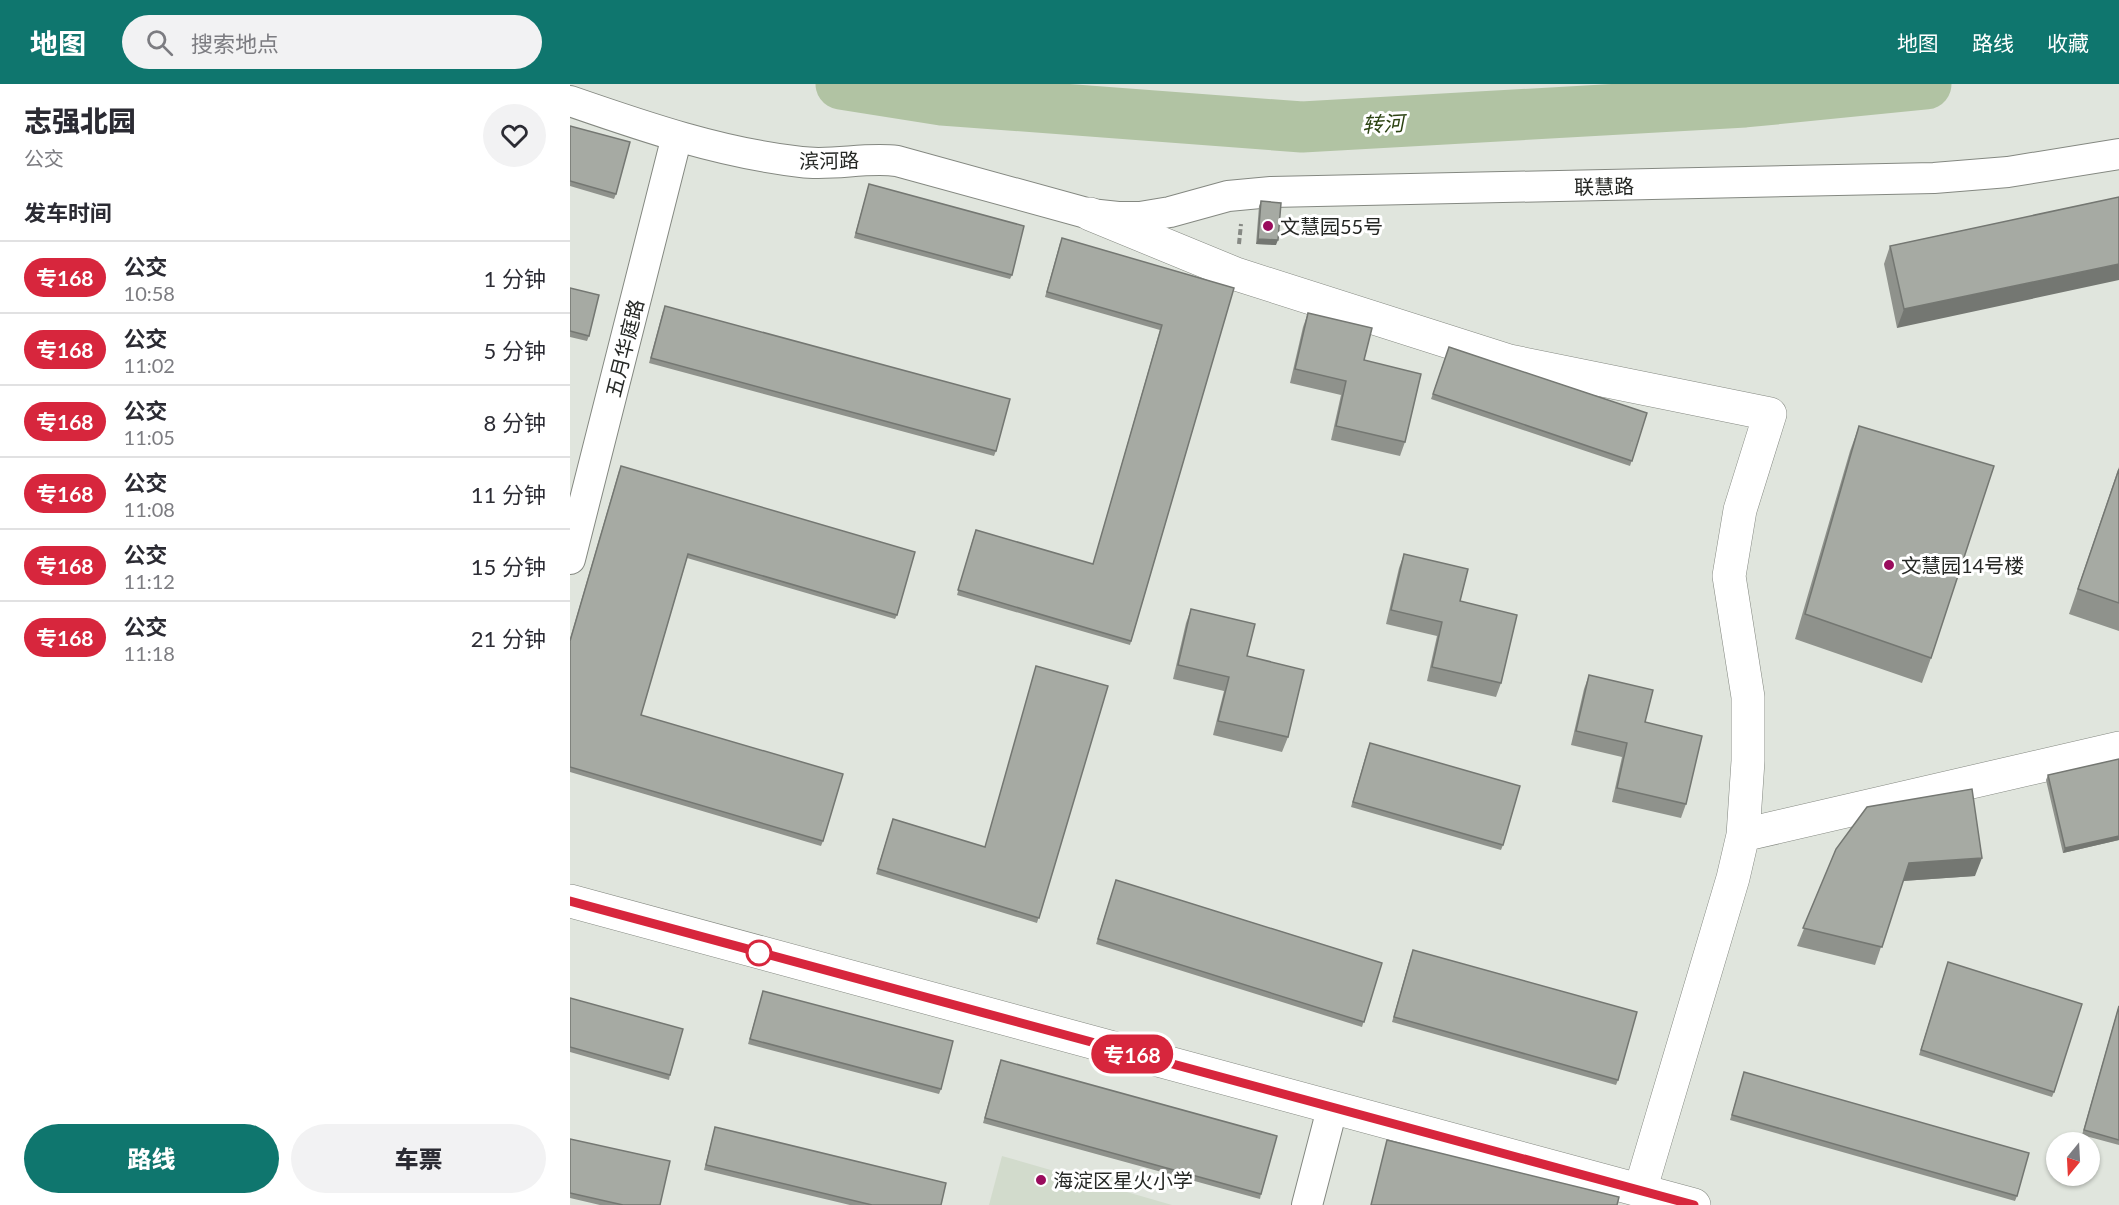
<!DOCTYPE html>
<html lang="zh">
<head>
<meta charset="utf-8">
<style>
	body { margin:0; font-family:Lato,"Noto Sans SC",sans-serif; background:#f2f2f3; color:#2b2b33; height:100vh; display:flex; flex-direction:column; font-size:22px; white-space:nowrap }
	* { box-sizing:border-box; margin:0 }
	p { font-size:20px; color:#7c7c81 }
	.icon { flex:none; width:33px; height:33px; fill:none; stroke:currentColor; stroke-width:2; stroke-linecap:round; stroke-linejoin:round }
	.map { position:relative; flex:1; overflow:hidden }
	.details { display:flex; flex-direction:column; background:#fff; width:570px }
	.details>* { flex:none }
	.badge { padding:0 12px; border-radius:20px; font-size:21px; line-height:39px }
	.needle { width:39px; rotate:198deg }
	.buttons { position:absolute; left:1476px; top:1048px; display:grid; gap:12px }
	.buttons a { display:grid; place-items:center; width:54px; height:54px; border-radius:50%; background:#fff; box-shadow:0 2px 4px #0004; font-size:30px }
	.map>.badge { position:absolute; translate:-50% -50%; box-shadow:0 0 0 3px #fff }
	h2 { padding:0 24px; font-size:22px; line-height:54px }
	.round { display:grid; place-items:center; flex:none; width:63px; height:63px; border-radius:32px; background:#f2f2f3 }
	.summary { display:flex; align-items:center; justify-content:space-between; height:102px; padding:0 24px }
	h1 { font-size:28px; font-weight:800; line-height:45px }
	.action { display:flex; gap:12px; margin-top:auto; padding:12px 24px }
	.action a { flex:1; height:69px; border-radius:36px; background:#0f766e; color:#fff; font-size:24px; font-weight:800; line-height:69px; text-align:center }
	.action a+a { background:#f2f2f3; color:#2b2b33 }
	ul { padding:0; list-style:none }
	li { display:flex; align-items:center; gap:18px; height:72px; padding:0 24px; border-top:2px solid #e1e1e2 }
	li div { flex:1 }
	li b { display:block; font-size:22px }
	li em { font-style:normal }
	li .badge { min-width:66px; font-weight:700; text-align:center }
	header { display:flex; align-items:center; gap:36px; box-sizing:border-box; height:84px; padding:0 30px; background:#0f766e; color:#fff }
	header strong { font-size:28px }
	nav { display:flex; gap:33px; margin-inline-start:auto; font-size:21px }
	.search { width:420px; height:54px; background:#f2f2f3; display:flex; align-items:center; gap:15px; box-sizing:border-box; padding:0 21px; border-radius:33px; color:#7c7c81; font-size:22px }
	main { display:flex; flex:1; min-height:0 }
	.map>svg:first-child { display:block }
	.built { fill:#d2dbcc }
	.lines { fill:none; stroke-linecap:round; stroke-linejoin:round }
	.river { stroke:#b1c3a3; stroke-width:51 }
	.minor-casing { stroke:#848881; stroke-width:32 }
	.tertiary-casing { stroke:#848881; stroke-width:34 }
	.path { stroke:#868984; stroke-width:4; stroke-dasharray:6 3; stroke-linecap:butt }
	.minor { stroke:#fff; stroke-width:30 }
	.tertiary { stroke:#fff; stroke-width:33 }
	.wall { fill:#8f928c }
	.shaded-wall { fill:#747772 }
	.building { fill:#a6aaa3; stroke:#747772; stroke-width:1.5 }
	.line-casing { stroke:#fff; stroke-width:14 }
	.line { stroke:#d7263d; stroke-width:9 }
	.poi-dot { fill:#9a0c5d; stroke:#fff; stroke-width:2 }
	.stop-dot { fill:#fff; stroke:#d7263d; stroke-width:3 }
	.labels { text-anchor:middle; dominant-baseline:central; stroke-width:6; stroke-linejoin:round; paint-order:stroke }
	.street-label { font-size:20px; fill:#262825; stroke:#fff }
	.poi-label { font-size:20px; fill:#262825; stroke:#fff; text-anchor:start }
	.water-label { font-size:21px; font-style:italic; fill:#2c4312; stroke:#fff }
</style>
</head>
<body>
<header>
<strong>地图</strong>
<div class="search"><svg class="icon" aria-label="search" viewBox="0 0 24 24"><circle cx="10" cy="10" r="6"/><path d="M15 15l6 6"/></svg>搜索地点</div>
<nav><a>地图</a><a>路线</a><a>收藏</a></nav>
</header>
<main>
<section class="details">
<div class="summary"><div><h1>志强北园</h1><p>公交</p></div><a class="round"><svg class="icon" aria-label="heart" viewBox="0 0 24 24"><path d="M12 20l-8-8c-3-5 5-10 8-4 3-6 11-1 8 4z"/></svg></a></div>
<h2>发车时间</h2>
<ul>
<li><span class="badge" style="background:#d7263d;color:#fff">专168</span><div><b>公交</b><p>10:58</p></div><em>1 分钟</em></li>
<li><span class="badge" style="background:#d7263d;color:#fff">专168</span><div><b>公交</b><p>11:02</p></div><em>5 分钟</em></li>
<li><span class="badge" style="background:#d7263d;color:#fff">专168</span><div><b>公交</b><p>11:05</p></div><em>8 分钟</em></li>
<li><span class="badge" style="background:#d7263d;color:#fff">专168</span><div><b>公交</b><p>11:08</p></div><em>11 分钟</em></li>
<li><span class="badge" style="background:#d7263d;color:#fff">专168</span><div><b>公交</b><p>11:12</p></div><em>15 分钟</em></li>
<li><span class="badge" style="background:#d7263d;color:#fff">专168</span><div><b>公交</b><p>11:18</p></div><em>21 分钟</em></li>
</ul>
<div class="action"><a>路线</a><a>车票</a></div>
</section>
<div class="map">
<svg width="1549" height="1121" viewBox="0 0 1549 1121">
	<rect width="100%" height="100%" fill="#e0e5dd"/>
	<path class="built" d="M432 1072 602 1121H419Z"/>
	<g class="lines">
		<path class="river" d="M271 0 372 16 732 43 1175 18 1356 0"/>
		<g class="minor-casing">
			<path id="minor" d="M0 17C75 43 151 69 231 78 263 82 295 73 327 77L520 130 548 133H570L600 128 658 112 701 108 1364 94 1438 88 1549 70
				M0 475 107 52
				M737 1121 762 1025"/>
		</g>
		<g class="tertiary-casing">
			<path id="tertiary" d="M520 130 666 190 939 277 1200 330 1170 426 1159 492 1178 613V677L1173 751
				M0 817 1124 1121
				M1070 1107 1163 794 1173 751 1549 664"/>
		</g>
		<path class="path" d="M669 160 671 140"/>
		<use href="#minor" class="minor"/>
		<use href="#tertiary" class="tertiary"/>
	</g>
	<path class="wall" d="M0 42 46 110 44 115 0 102Z
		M299 100 442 191 440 195 284 154Z
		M1549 113 1327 244 1314 180 1320 162Z
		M691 117 706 161 686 160 689 122Z
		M490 159 664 204 560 561 387 511 404 451 523 480 590 246 475 213Z
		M0 204 19 252 17 257 0 253Z
		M93 227 426 367 424 372 79 279Z
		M738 229 794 276 835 358 830 372 761 356 771 311 720 299 733 243Z
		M879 263 1077 329 1060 382 861 315Z
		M1289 342 1361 574 1352 599 1225 555 1280 367Z
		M1549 383V547L1499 530Z
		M49 387 327 531 325 535 117 474 71 631 253 757 251 762 0 688V555Z
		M834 470 890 517 931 599 926 613 857 597 867 552 816 540 829 484Z
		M621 525 677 572 718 653 712 668 643 651 654 607 603 595 616 539Z
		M1019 591 1075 638 1116 720 1111 734 1042 718 1052 673 1001 661 1014 605Z
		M538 602 467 839 306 790 323 735 414 763Z
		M798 664 933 761 931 766 781 723Z
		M1549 675V756L1493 769 1476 696 1478 691Z
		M1266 765 1405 792 1333 797 1305 881 1227 862Z
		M546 796 812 879 792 943 526 860Z
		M841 871 1048 996 1046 1001 822 938Z
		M1378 878 1484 1008 1482 1013 1349 971Z
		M193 907 371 1005 369 1010 178 960Z
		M0 914 100 991 99 996 0 968Z
		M1549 921V1061L1512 1051Z
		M429 981 691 1110 690 1115 413 1039Z
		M1173 993 1447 1112 1445 1117 1160 1036Z
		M145 1043 371 1121H280L134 1086Z
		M0 1055 90 1121H30L0 1114Z"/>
	<path class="shaded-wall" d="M688 155 708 156 706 161 686 160Z
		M1549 180V196L1327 244 1334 225Z
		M1549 752V756L1493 769 1495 764Z
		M1412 774 1405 792 1332 797 1339 779Z"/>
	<path class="building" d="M0 42 60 58 46 110 0 97Z
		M299 100 454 142 442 191 286 149Z
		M1549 113V180L1334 225 1320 162Z
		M691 117 711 119 708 156 688 155Z
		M492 154 664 204 561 557 388 506 406 446 523 480 592 241 477 208Z
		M0 204 29 211 19 252 0 247Z
		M95 222 440 315 426 367 81 274Z
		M738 229 802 244 794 276 851 290 835 358 766 342 776 297 725 285Z
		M879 263 1077 329 1062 377 863 310Z
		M1289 342 1424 382 1361 574 1235 530Z
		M51 382 345 468 327 531 118 470 71 631 273 690 253 757 0 683V557Z
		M1549 385V519L1508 505Z
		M834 470 898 485 890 517 947 531 931 599 862 583 872 538 821 526Z
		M621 525 685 540 677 572 734 586 718 653 648 637 659 593 608 581Z
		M466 582 538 602 469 834 308 785 323 735 415 763Z
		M1019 591 1083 606 1075 638 1132 652 1116 720 1047 704 1057 659 1006 647Z
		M800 659 950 702 933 761 783 718Z
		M1549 675V752L1495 764 1478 691Z
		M1402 705 1412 774 1339 779 1312 863 1233 844 1266 765 1297 723Z
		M546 796 812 879 794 938 528 855Z
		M843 866 1067 928 1048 996 824 933Z
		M1378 878 1512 920 1484 1008 1351 966Z
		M193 907 383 957 371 1005 180 955Z
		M0 914 113 945 100 991 0 963Z
		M1549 922V1056L1514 1046Z
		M431 976 707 1052 691 1110 415 1034Z
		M1174 988 1459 1069 1447 1112 1162 1031Z
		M145 1043 376 1099 371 1121H302L136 1081Z
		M0 1055 100 1077 90 1121H53L0 1109Z
		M817 1056 1049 1113 1047 1121H801Z"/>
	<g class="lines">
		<g class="line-casing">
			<path id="line" d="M0 817 1124 1121"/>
		</g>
		<use href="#line" class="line"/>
	</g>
	<g class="poi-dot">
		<circle cx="698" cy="142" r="6"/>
		<circle cx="1319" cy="481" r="6"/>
		<circle cx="471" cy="1096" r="6"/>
	</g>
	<circle class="stop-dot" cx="189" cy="869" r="12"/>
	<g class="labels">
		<g class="street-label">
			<text transform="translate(259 76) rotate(-1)">滨河路</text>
			<text transform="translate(1034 102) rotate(-1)">联慧路</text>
			<text transform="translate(54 264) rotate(-76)">五月华庭路</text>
		</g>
		<g class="poi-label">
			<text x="710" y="142">文慧园55号</text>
			<text x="1331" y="481">文慧园14号楼</text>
			<text x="483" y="1096">海淀区星火小学</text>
		</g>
		<g class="water-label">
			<text transform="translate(813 39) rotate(-3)">转河</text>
		</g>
	</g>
</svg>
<div class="buttons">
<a><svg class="needle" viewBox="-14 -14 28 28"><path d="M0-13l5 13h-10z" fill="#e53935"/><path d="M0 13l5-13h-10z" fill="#7c7c81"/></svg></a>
</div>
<b class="badge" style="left:562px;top:970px;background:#d7263d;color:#fff">专168</b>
</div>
</main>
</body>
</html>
